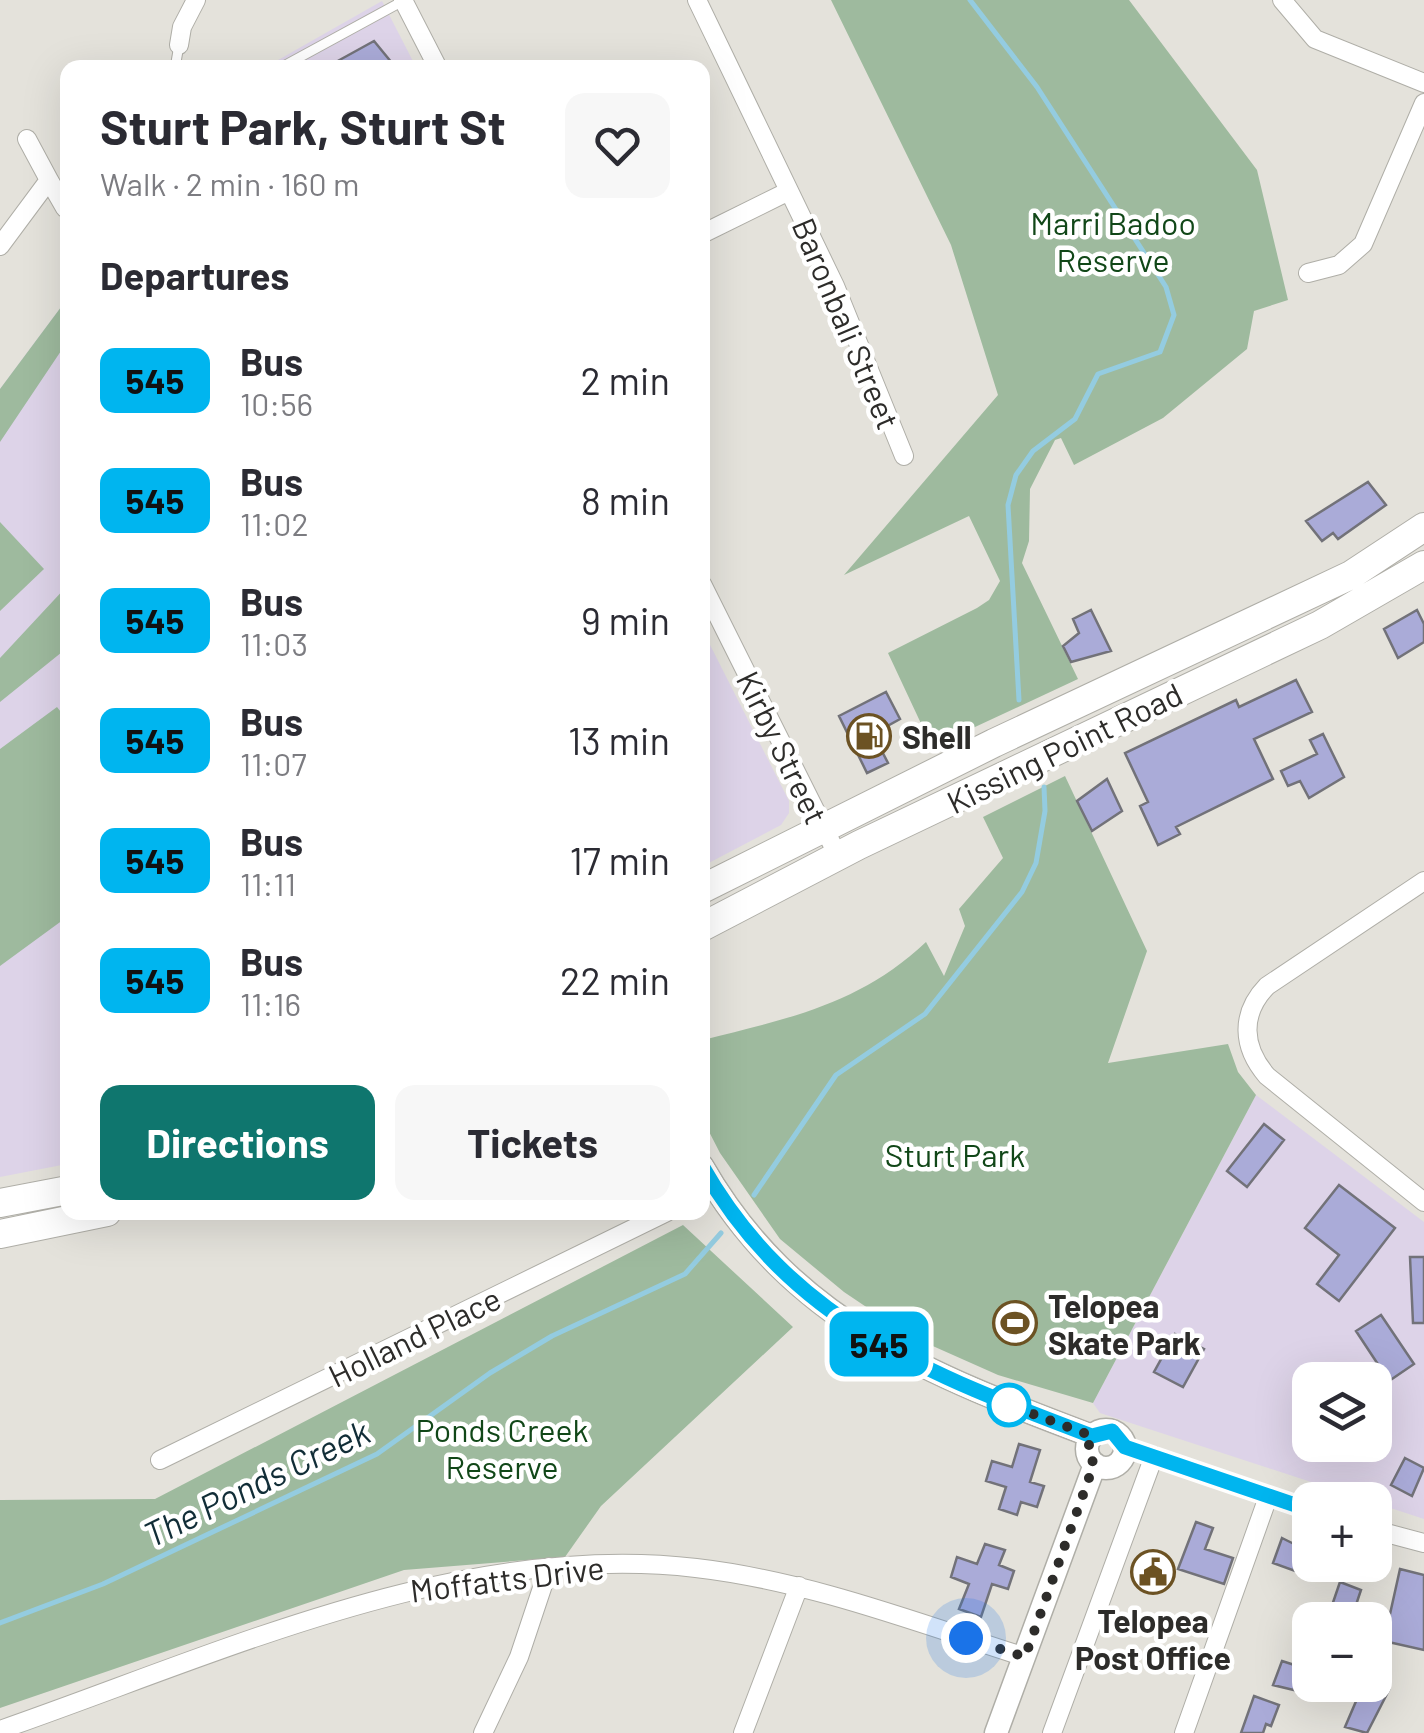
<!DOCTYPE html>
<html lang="en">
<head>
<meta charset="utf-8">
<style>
	body { margin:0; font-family:Barlow,sans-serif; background:#f7f7f7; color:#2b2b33; height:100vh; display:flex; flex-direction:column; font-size:38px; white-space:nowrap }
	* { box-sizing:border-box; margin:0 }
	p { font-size:32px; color:#7c7c81 }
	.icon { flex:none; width:55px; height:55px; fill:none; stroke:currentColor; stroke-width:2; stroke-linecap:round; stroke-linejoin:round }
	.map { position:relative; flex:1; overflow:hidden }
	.panel { position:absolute; left:60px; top:60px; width:650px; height:1160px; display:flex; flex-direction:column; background:#fff; border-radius:20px; box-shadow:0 10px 40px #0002 }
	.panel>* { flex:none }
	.badge { padding:0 20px; border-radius:15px; font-size:35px; line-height:65px }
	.controls { position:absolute; left:1292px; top:1362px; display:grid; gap:20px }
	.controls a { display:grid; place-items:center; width:100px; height:100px; border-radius:20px; background:#fff; box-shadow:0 10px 40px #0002; font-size:50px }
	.you { position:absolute; width:50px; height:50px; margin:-25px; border:8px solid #fff; border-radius:50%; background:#1a73e8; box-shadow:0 0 0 15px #1a73e833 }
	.map>.badge { position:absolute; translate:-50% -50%; box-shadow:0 0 0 5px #fff }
	h2 { padding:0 40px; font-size:38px; line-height:90px }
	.round { display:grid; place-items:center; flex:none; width:105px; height:105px; border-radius:20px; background:#f7f7f7 }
	.summary { display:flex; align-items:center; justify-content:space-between; height:170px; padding:0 40px }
	h1 { font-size:48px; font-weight:700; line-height:75px }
	.action { display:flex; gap:20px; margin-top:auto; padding:20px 40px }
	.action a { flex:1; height:115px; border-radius:20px; background:#0f766e; color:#fff; font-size:40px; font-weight:700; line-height:115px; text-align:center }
	.action a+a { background:#f7f7f7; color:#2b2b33 }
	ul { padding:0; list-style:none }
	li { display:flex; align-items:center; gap:30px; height:120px; padding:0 40px }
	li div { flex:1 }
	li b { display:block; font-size:38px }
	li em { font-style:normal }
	li .badge { min-width:110px; font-weight:700; text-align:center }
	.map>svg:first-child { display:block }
	.education { fill:#ddd3e8; fill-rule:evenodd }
	.green { fill:#9eba9e }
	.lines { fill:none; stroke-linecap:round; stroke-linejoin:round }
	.stream { stroke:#94cce0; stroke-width:5 }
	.building { fill:#aaabd8; stroke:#727279; stroke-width:2.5 }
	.service-casing { stroke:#afaea7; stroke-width:11 }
	.minor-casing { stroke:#afaea7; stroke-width:20 }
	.tertiary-casing { stroke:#afaea7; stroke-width:25 }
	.primary-casing { stroke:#afaea7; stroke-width:30 }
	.service { stroke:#fff; stroke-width:9 }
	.minor { stroke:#fff; stroke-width:18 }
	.tertiary { stroke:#fff; stroke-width:22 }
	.primary { stroke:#fff; stroke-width:28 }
	.line-casing { stroke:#fff; stroke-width:22 }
	.line { stroke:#00b5ef; stroke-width:15 }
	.walk { stroke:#2d2c2a; stroke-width:10; stroke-dasharray:0 18 }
	.stop-dot { fill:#fff; stroke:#00b5ef; stroke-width:5 }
	.labels { text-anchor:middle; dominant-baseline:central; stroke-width:9; stroke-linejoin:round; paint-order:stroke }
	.park-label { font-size:32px; fill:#114718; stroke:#fff }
	.street-label { font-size:32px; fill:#2d2c2a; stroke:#fff }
	.poi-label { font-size:32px; font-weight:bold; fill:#2d2c2a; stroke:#fff; text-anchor:start }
	.water-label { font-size:35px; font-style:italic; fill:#112d37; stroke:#fff }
</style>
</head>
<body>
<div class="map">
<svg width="1424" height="1733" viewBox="0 0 1424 1733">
	<rect width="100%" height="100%" fill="#e4e2db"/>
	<path class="education" d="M382 1 416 67 264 68Z
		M67 299V1164L0 1177V389Z
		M703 631 789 801V813L781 825 703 866Z
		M1256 1095 1424 1222V1519L1100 1413 1093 1403ZM1310 1380H1375V1445H1310Z"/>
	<path class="green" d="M831 0H1129L1257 170 1288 300 1254 311 1247 349 1163 418 1074 465 1061 438 1055 440 1030 489 1029 541 1022 563 1078 679 932 747 888 653 977 608 989 600 1000 581 969 516 844 575 998 395 951 245Z
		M67 299V342L0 442V389Z
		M0 522 44 569 0 611Z
		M67 586V648L0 702V658Z
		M57 707 68 721 67 917 0 966V749Z
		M1065 776 1147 951 1108 1063 1228 1044 1238 1072 1256 1095 1093 1403 998 1375 908 1335 844 1292 780 1239 720 1153 703 1120V1040C789 1018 859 1005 926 942L944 976 965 926 959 909 1003 858 983 817Z
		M683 1225 793 1327 601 1506 565 1557 404 1570 0 1708V1500L155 1499Z"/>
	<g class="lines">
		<path class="stream" d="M970 0 1037 87 1166 287 1174 315 1160 352 1098 374 1075 419 1033 451 1016 475 1008 505 1019 700
			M754 1195 836 1075 925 1014 1022 892 1036 863 1045 811 1044 787
			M0 1623 103 1584 377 1454 490 1373 552 1336 685 1274 721 1233"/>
	</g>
	<path class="building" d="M374 41 392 63 385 68H325Z
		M1368 482 1386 505 1338 539 1333 533 1322 541 1306 521Z
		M1091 610 1111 651 1071 662 1063 646 1079 633 1073 619Z
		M1417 610 1424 624V642L1398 658 1384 629Z
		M1296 680 1312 712 1254 739 1273 779 1176 827 1180 834 1158 845 1140 806 1148 802 1125 753 1236 700 1239 707Z
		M886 692 900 719 873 734 888 763 867 773 839 716Z
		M1323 734 1344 777 1309 798 1300 781 1288 786 1281 771 1317 754 1310 740Z
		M1107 779 1122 811 1092 831 1077 801Z
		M1264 1124 1284 1140 1247 1187 1227 1171Z
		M1339 1185 1395 1228 1339 1301 1317 1284 1339 1255 1305 1228Z
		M1410 1257H1424V1323H1413Z
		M1381 1315 1414 1364 1389 1381 1356 1331Z
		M1175 1334 1204 1349 1183 1387 1154 1372Z
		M1019 1444 1040 1450 1030 1482 1044 1486 1037 1507 1021 1502 1017 1515 999 1509 1006 1487 986 1481 992 1461 1012 1467Z
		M1405 1458 1424 1468 1412 1496 1391 1485Z
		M1196 1522 1213 1528 1205 1549 1233 1558 1224 1584 1178 1569Z
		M1282 1538 1310 1552V1565H1326L1320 1580 1273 1563Z
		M985 1544 1005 1550 999 1565 1014 1571 1008 1589 992 1584 981 1617 959 1609 969 1584 951 1577 957 1557 977 1564Z
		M1400 1569 1424 1575V1650L1384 1641Z
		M1340 1582 1361 1590 1351 1620H1327Z
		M1282 1661 1310 1670V1694L1273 1685Z
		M1363 1685 1389 1690 1367 1733 1345 1727Z
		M1254 1696 1279 1705 1271 1726 1266 1724 1263 1733H1241Z"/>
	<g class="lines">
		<g class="service-casing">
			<path id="service" d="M175 68 179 45
				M280 68 403 1"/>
		</g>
		<g class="minor-casing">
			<path id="minor" d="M403 0 438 68
				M697 0 835 286 904 456
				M1282 0 1315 39 1424 83
				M179 45 182 27 196 0
				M27 139 49 180
				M702 234 789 191
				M0 246 49 180 65 208
				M1308 273 1339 265 1363 244 1424 103
				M702 584 838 856
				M1424 881 1267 986C1240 1014 1242 1047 1267 1076L1424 1202
				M1125 1447 1310 1510
				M160 1460 667 1212
				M1375 1530 1424 1543
				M0 1730C219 1654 460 1540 696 1568 809 1581 918 1623 1025 1657
				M483 1733 519 1657 549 1567
				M743 1733 799 1586
				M1052 1733 1154 1456
				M1184 1733 1268 1497"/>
		</g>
		<g class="tertiary-casing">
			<path id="tertiary" d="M702 1166C792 1323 933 1376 1092 1436
				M1087 1449a19 19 0 1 1 38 0a19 19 0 1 1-38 0Z
				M996 1733 1095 1464"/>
		</g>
		<g class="primary-casing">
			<path id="primary" d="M702 889 994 743 1351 575 1424 527
				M702 927 859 845 1320 625 1424 565
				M0 1203 68 1190
				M0 1234 107 1212"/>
		</g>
		<use href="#service" class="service"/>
		<use href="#minor" class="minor"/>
		<use href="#tertiary" class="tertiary"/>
		<use href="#primary" class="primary"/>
	</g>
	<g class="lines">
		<g class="line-casing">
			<path id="line" d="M702 1166C791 1323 933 1376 1092 1436L1112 1431 1125 1447 1310 1510"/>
		</g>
		<use href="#line" class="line"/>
		<path class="walk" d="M966 1638 1025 1657 1094 1464 1087 1451 1092 1436 1009 1405"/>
	</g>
	<defs>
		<g id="fuel-ring" transform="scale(2.25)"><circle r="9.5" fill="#fff" stroke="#6c5223" stroke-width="1.5"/><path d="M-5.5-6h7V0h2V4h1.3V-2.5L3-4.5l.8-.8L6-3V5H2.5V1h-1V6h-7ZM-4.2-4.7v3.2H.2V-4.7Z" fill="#6c5223"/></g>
		<g id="stadium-ring" transform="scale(2.25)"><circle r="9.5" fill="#fff" stroke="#6c5223" stroke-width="1.5"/><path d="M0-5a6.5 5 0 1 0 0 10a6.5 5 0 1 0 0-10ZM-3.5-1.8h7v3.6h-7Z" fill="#6c5223"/></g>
		<g id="civic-ring" transform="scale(2.25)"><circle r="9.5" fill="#fff" stroke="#6c5223" stroke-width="1.5"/><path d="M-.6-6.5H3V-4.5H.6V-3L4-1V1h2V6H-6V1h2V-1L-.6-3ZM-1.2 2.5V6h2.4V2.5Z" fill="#6c5223"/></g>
	</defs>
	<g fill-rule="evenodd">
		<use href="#fuel-ring" x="869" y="736"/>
		<use href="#stadium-ring" x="1015" y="1323"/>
		<use href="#civic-ring" x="1153" y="1572"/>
	</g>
	<circle class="stop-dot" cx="1009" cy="1405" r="20"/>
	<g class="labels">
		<g class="park-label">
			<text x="1113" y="222">Marri Badoo<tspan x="1113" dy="37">Reserve</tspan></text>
			<text x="955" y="1154">Sturt Park</text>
			<text x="502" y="1429">Ponds Creek<tspan x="502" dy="37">Reserve</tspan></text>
		</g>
		<g class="street-label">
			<text transform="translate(847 323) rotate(67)">Baronbali Street</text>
			<text transform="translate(783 747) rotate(64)">Kirby Street</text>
			<text transform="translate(1064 747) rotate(-26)">Kissing Point Road</text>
			<text transform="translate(414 1336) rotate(-26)">Holland Place</text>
			<text transform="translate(507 1578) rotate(-7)">Moffatts Drive</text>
		</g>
		<g class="poi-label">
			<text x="902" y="736">Shell</text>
			<text x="1048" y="1305">Telopea<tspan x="1048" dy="37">Skate Park</tspan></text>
			<text x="1153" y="1620" text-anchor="middle">Telopea<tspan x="1153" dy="37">Post Office</tspan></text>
		</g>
		<g class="water-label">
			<text transform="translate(256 1482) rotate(-26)">The Ponds Creek</text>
		</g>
	</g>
</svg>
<div class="controls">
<a><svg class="icon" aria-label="layers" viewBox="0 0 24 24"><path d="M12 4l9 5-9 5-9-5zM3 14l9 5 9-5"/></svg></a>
<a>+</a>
<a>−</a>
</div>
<div class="you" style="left:966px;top:1638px"></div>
<b class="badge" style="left:879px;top:1344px;background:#00b5ef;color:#111">545</b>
<section class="panel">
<div class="summary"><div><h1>Sturt Park, Sturt St</h1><p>Walk · 2 min · 160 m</p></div><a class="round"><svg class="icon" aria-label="heart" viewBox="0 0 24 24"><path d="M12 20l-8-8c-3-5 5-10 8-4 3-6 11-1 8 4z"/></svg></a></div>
<h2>Departures</h2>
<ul>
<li><span class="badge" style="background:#00b5ef;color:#111">545</span><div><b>Bus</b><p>10:56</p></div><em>2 min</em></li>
<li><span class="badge" style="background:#00b5ef;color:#111">545</span><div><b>Bus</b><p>11:02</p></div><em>8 min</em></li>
<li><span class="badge" style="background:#00b5ef;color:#111">545</span><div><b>Bus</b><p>11:03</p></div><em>9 min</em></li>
<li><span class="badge" style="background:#00b5ef;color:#111">545</span><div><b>Bus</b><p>11:07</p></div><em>13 min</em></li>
<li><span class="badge" style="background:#00b5ef;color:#111">545</span><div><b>Bus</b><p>11:11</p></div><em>17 min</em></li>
<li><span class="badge" style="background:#00b5ef;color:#111">545</span><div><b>Bus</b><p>11:16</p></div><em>22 min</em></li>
</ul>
<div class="action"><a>Directions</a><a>Tickets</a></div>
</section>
</div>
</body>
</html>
